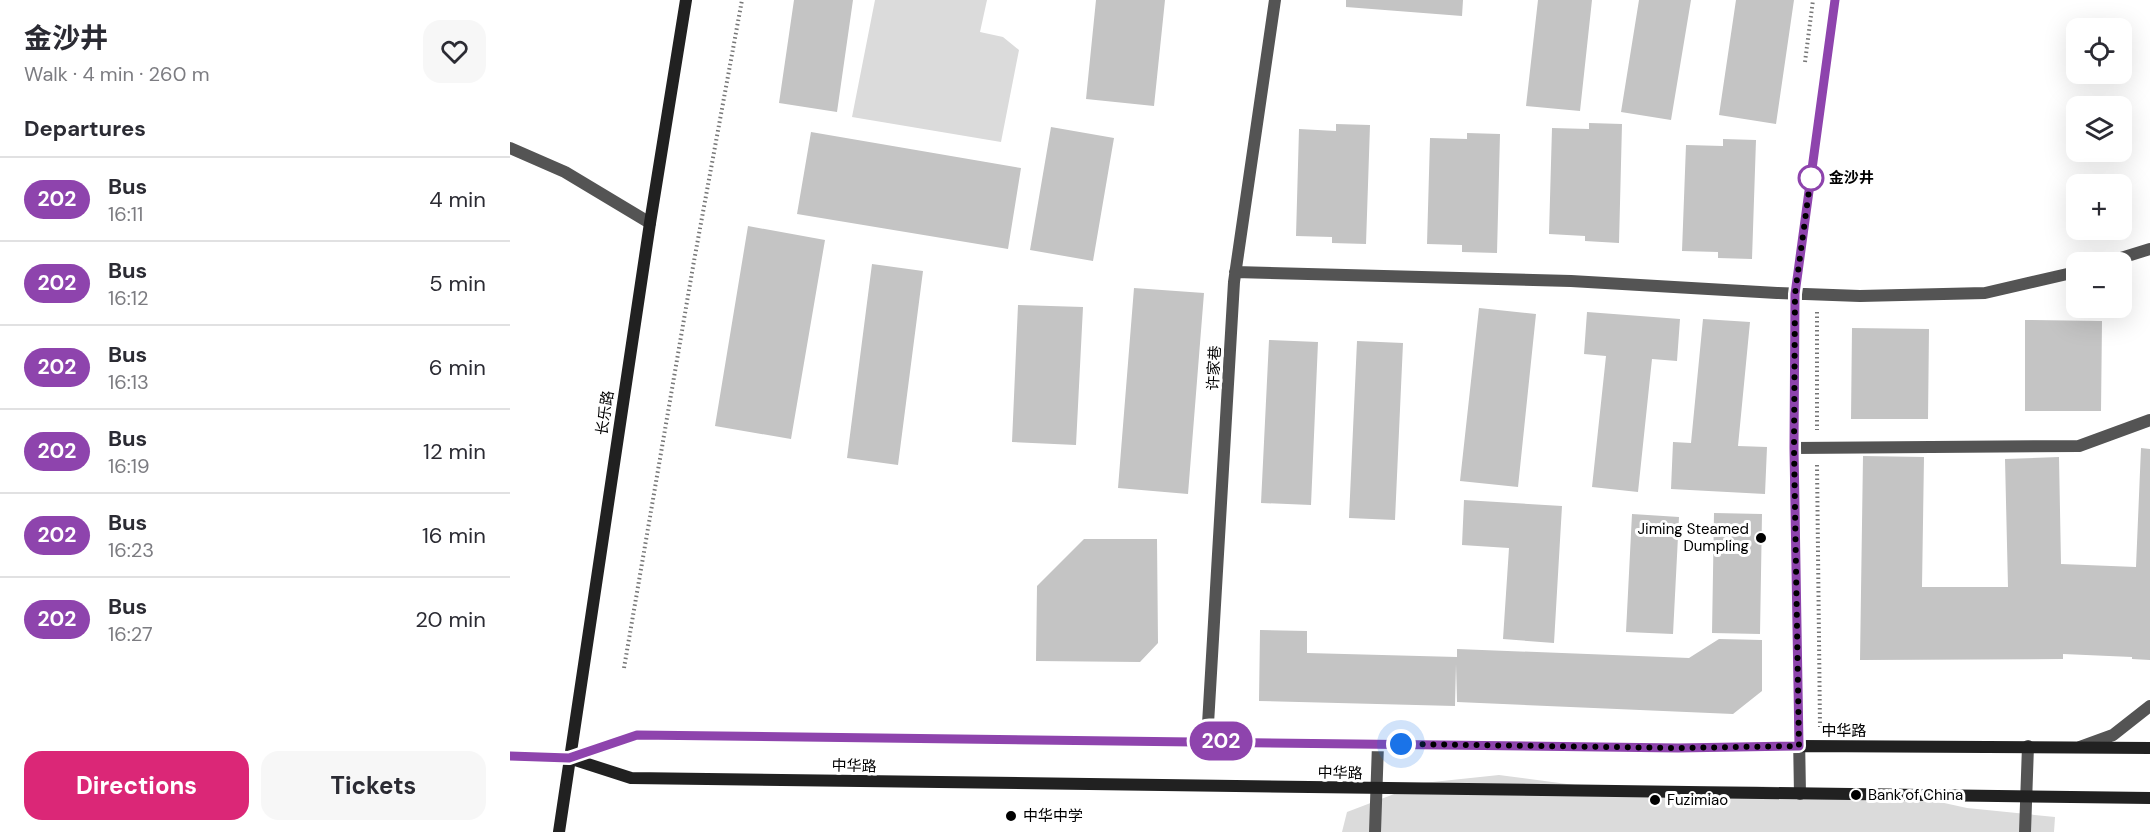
<!DOCTYPE html>
<html lang="en">
<head>
<meta charset="utf-8">
<style>
	body { margin:0; font-family:"DM Sans","Noto Sans SC",sans-serif; background:#f7f7f7; color:#2b2b33; height:100vh; display:flex; flex-direction:column; font-size:22px; white-space:nowrap }
	* { box-sizing:border-box; margin:0 }
	p { font-size:20px; color:#7c7c81 }
	.icon { flex:none; width:33px; height:33px; fill:none; stroke:currentColor; stroke-width:2; stroke-linecap:round; stroke-linejoin:round }
	.map { position:relative; flex:1; overflow:hidden }
	.panel { display:flex; flex-direction:column; background:#fff; width:510px }
	.panel>* { flex:none }
	.badge { padding:0 12px; border-radius:20px; font-size:21px; line-height:39px }
	.tools { position:absolute; left:1556px; top:18px; display:grid; gap:12px }
	.tools a { display:grid; place-items:center; width:66px; height:66px; border-radius:12px; background:#fff; box-shadow:0 6px 24px #0002; font-size:30px }
	.you { position:absolute; width:30px; height:30px; margin:-15px; border:4px solid #fff; border-radius:50%; background:#1a73e8; box-shadow:0 0 0 9px #1a73e833 }
	.map>.badge { position:absolute; translate:-50% -50%; box-shadow:0 0 0 3px #fff }
	h2 { padding:0 24px; font-size:22px; line-height:54px }
	.round { display:grid; place-items:center; flex:none; width:63px; height:63px; border-radius:18px; background:#f7f7f7 }
	.summary { display:flex; align-items:center; justify-content:space-between; height:102px; padding:0 24px }
	h1 { font-size:28px; font-weight:700; line-height:45px }
	.button { display:flex; gap:12px; margin-top:auto; padding:12px 24px }
	.button a { flex:1; height:69px; border-radius:18px; background:#db2777; color:#fff; font-size:24px; font-weight:700; line-height:69px; text-align:center }
	.button a+a { background:#f7f7f7; color:#2b2b33 }
	ul { padding:0; list-style:none }
	li { display:flex; align-items:center; gap:18px; height:84px; padding:0 24px; border-top:2px solid #e1e1e2 }
	li div { flex:1 }
	li b { display:block; font-size:22px }
	li em { font-style:normal }
	li .badge { min-width:66px; font-weight:700; text-align:center }
	main { display:flex; flex:1; min-height:0 }
	.map>svg:first-child { display:block }
	.green { fill:#dbdbdb }
	.building { fill:#c4c4c4 }
	.lines { fill:none; stroke-linecap:round; stroke-linejoin:round }
	.path { stroke:#767676; stroke-width:4; stroke-dasharray:1.5 3; stroke-linecap:butt }
	.minor { stroke:#545454; stroke-width:12 }
	.secondary { stroke:#212121; stroke-width:12 }
	.line-casing { stroke:#fff; stroke-width:14 }
	.line { stroke:#8e44ad; stroke-width:9 }
	.walk { stroke:#000; stroke-width:6; stroke-dasharray:0 10.8 }
	.stop-dot { fill:#fff; stroke:#8e44ad; stroke-width:3 }
	.poi-dot { fill:#000; stroke:#fff; stroke-width:2 }
	.labels { text-anchor:middle; dominant-baseline:central; stroke-width:6; stroke-linejoin:round; paint-order:stroke }
	.stop-label { font-size:15px; font-weight:bold; fill:#000; stroke:#fff; text-anchor:start }
	.street-label { font-size:15px; fill:#000; stroke:#fff }
	.poi-label { font-size:15px; fill:#000; stroke:#fff; text-anchor:start }
</style>
</head>
<body>
<main>
<section class="panel">
<div class="summary"><div><h1>金沙井</h1><p>Walk · 4 min · 260 m</p></div><a class="round"><svg class="icon" aria-label="heart" viewBox="0 0 24 24"><path d="M12 20l-8-8c-3-5 5-10 8-4 3-6 11-1 8 4z"/></svg></a></div>
<h2>Departures</h2>
<ul>
<li><span class="badge" style="background:#8e44ad;color:#fff">202</span><div><b>Bus</b><p>16:11</p></div><em>4 min</em></li>
<li><span class="badge" style="background:#8e44ad;color:#fff">202</span><div><b>Bus</b><p>16:12</p></div><em>5 min</em></li>
<li><span class="badge" style="background:#8e44ad;color:#fff">202</span><div><b>Bus</b><p>16:13</p></div><em>6 min</em></li>
<li><span class="badge" style="background:#8e44ad;color:#fff">202</span><div><b>Bus</b><p>16:19</p></div><em>12 min</em></li>
<li><span class="badge" style="background:#8e44ad;color:#fff">202</span><div><b>Bus</b><p>16:23</p></div><em>16 min</em></li>
<li><span class="badge" style="background:#8e44ad;color:#fff">202</span><div><b>Bus</b><p>16:27</p></div><em>20 min</em></li>
</ul>
<div class="button"><a>Directions</a><a>Tickets</a></div>
</section>
<div class="map">
<svg width="1640" height="832" viewBox="0 0 1640 832">
	<rect width="100%" height="100%" fill="#fff"/>
	<path class="green" d="M365 0H477L470 32 493 37 509 50 491 142 342 117Z
		M989 775 1087 788 1246 786 1384 792 1457 808 1545 817 1544 832H832L837 812 913 783Z"/>
	<path class="building" d="M284 0H343L327 112 269 103Z
		M586 0H655L644 106 576 99Z
		M836 0H953L952 16 836 7Z
		M1028 0H1082L1070 111 1016 106Z
		M1129 0H1181L1161 120 1111 112Z
		M1226 0H1284L1266 124 1209 115Z
		M1079 123 1112 124 1109 243 1075 241V236L1039 234 1042 128 1079 129Z
		M826 124 860 125 856 244 822 243V237L786 236 789 129 826 131Z
		M541 127 604 138 583 261 520 250Z
		M301 132 511 168 498 249 287 214Z
		M957 133 990 134 987 253 952 252V245L917 244 920 138 957 139Z
		M1213 139 1246 140 1242 259 1208 258V252L1172 251 1176 145 1213 146Z
		M238 226 315 240 281 439 205 426Z
		M362 264 413 271 388 465 337 458Z
		M624 288 694 293 678 494 608 488Z
		M508 305 573 307 566 445 502 442Z
		M969 308 1026 314 1008 487 950 481Z
		M1077 312 1170 319 1167 361 1142 359 1128 492 1082 487 1096 356 1074 354Z
		M1193 319 1240 322 1228 446 1257 447 1255 494 1161 489 1163 442 1181 443Z
		M1515 320 1592 321 1591 411H1515Z
		M1342 328 1419 329 1418 419H1341Z
		M759 340 808 342 801 505 751 503Z
		M847 341 893 343 885 520 839 518Z
		M1631 448 1640 449V660L1622 659V657L1553 654V659L1350 660 1353 456 1414 457 1412 587H1498L1495 459 1549 457 1551 564 1626 567Z
		M954 500 1052 506 1044 643 993 639 999 548 952 545Z
		M1204 513 1252 514 1250 634 1202 633Z
		M1122 514 1169 517 1163 634 1116 632Z
		M574 539H647L648 643 630 662 526 661 527 586Z
		M750 630 797 631V653L947 657V649L1179 658 1209 639 1252 640V691L1223 714 947 702 946 664 945 706 749 701Z"/>
	<g class="lines">
		<path class="path" d="M1295 62 1303 0
			M1307 312V430
			M1307 465 1310 727
			M114 668 184 261 232 0"/>
		<path class="minor" d="M0 148 55 172 140 223
			M1598 262 1640 249
			M725 272 1061 281 1267 293 1350 296 1475 293 1566 272
			M1284 448 1569 446 1640 420
			M697 741 724 282 765 0
			M1570 747 1603 735 1640 706
			M1290 794 1284 448 1285 294 1325 0
			M865 832 868 744
			M1515 832 1518 746"/>
		<path class="secondary" d="M0 756 59 758 121 778 1640 798
			M59 758 127 735 1168 748 1289 746 1640 748
			M49 832 140 223 176 0"/>
	</g>
	<g class="lines">
		<g class="line-casing">
			<path id="line" d="M0 756 59 758 127 735 1168 748 1289 746 1284 448 1285 294 1325 0"/>
		</g>
		<use href="#line" class="line"/>
		<path class="walk" d="M891 744 1168 748 1289 746 1284 448 1285 294 1301 176V178"/>
	</g>
	<circle class="stop-dot" cx="1301" cy="178" r="12"/>
	<g class="poi-dot">
		<circle cx="1251" cy="538" r="6"/>
		<circle cx="1346" cy="795" r="6"/>
		<circle cx="1145" cy="800" r="6"/>
		<circle cx="501" cy="816" r="6"/>
	</g>
	<g class="labels">
		<g class="stop-label">
			<text x="1319" y="178">金沙井</text>
		</g>
		<g class="street-label">
			<text transform="translate(704 368) rotate(-87)">许家巷</text>
			<text transform="translate(95 413) rotate(-81)">长乐路</text>
			<text x="1334" y="731">中华路</text>
			<text transform="translate(344 766) rotate(1)">中华路</text>
			<text transform="translate(830 773) rotate(1)">中华路</text>
		</g>
		<g class="poi-label">
			<text x="1239" y="529" text-anchor="end">Jiming Steamed<tspan x="1239" dy="17">Dumpling</tspan></text>
			<text x="1358" y="795">Bank of China</text>
			<text x="1157" y="800">Fuzimiao</text>
			<text x="513" y="816">中华中学</text>
		</g>
	</g>
</svg>
<div class="tools">
<a><svg class="icon" aria-label="locate" viewBox="0 0 24 24"><circle cx="12" cy="12" r="6"/><path d="M12 2v4M12 18v4M2 12h4M18 12h4"/></svg></a>
<a><svg class="icon" aria-label="layers" viewBox="0 0 24 24"><path d="M12 4l9 5-9 5-9-5zM3 14l9 5 9-5"/></svg></a>
<a>+</a>
<a>−</a>
</div>
<div class="you" style="left:891px;top:744px"></div>
<b class="badge" style="left:711px;top:741px;background:#8e44ad;color:#fff">202</b>
</div>
</main>
</body>
</html>
